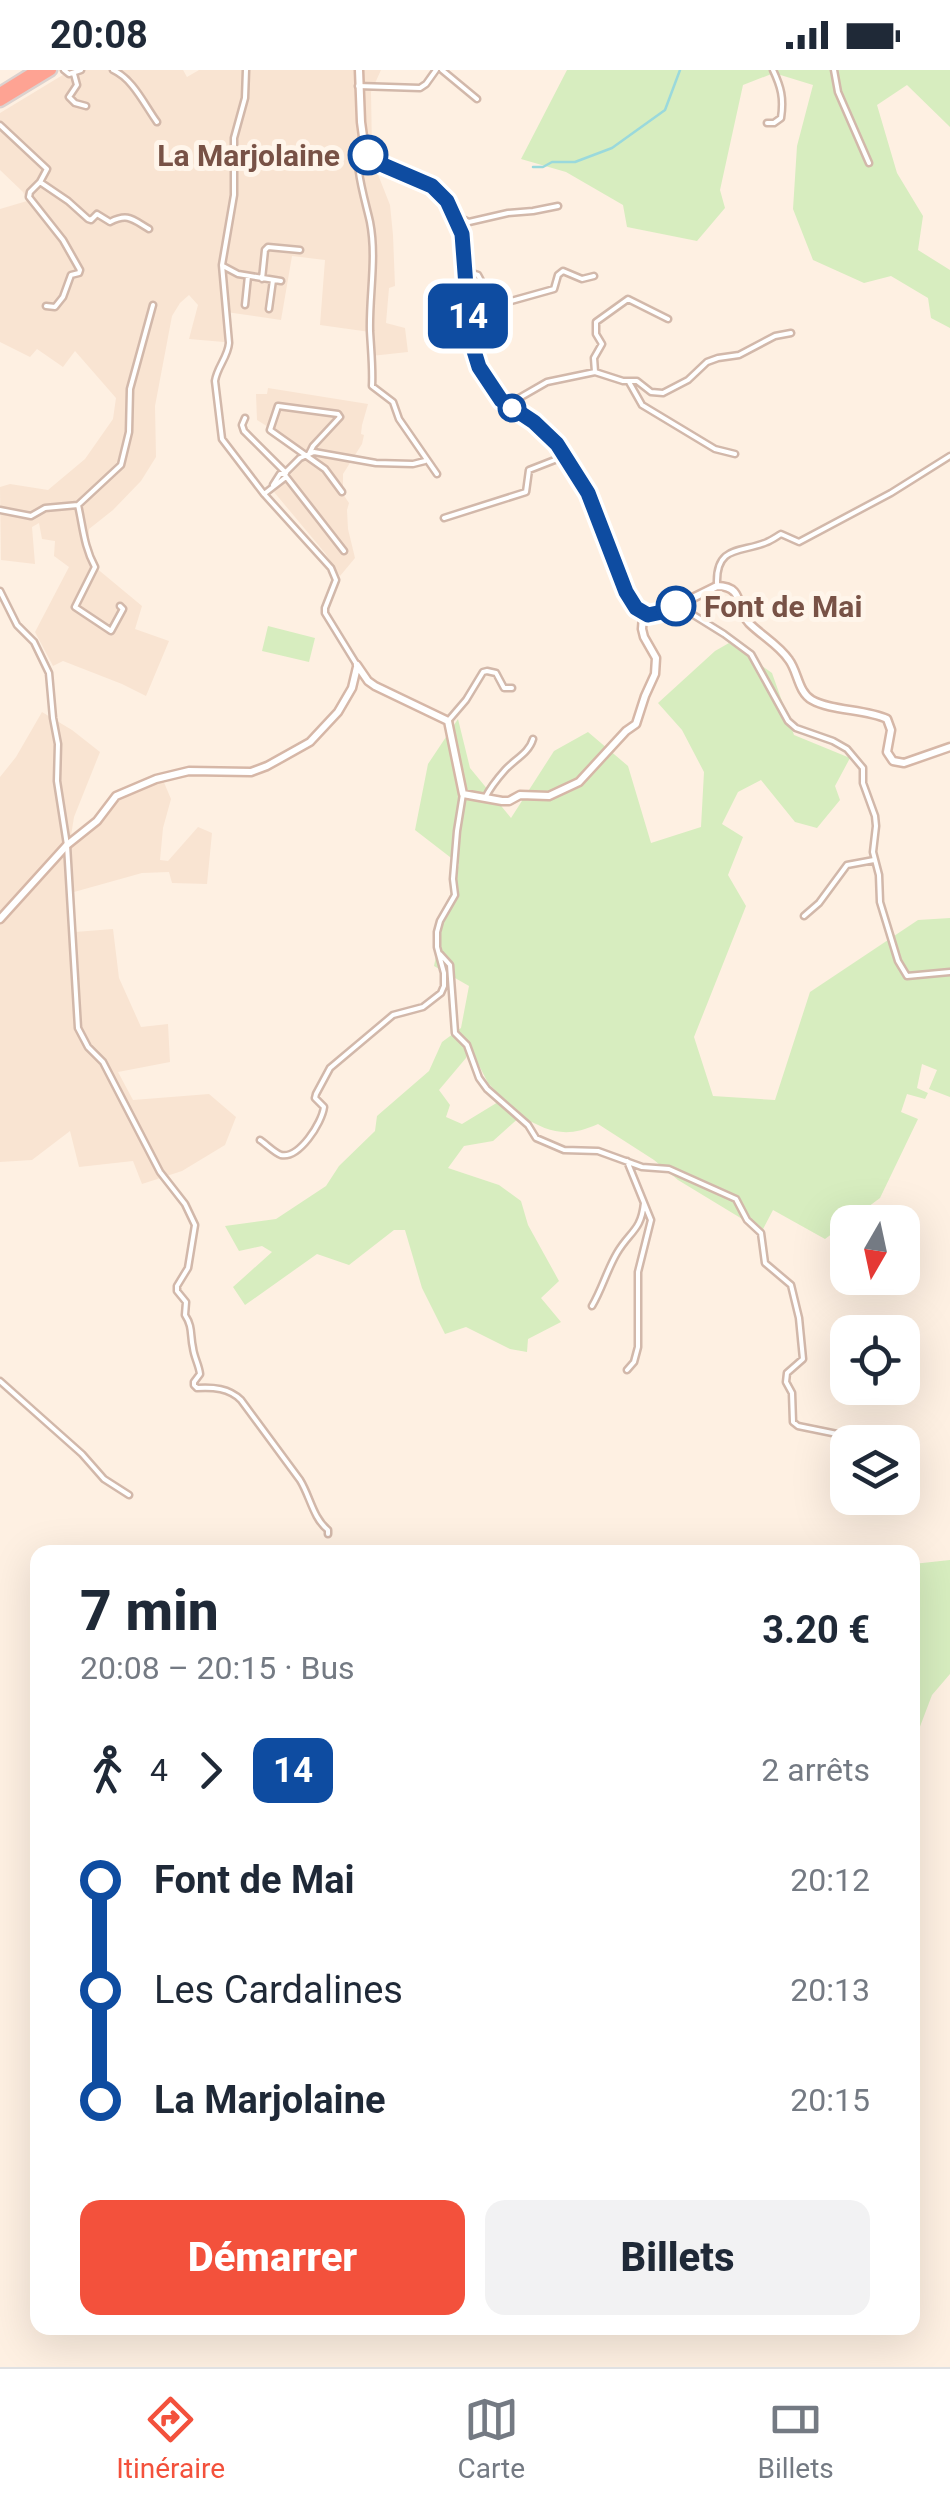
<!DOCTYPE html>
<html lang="fr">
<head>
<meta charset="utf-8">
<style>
	body { margin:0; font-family:Roboto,sans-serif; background:#f2f2f3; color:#1f2937; height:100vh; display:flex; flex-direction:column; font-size:38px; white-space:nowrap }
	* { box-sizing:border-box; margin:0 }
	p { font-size:32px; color:#747a83 }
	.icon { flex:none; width:55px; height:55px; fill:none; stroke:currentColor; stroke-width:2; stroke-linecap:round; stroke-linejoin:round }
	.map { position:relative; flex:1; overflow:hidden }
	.details { position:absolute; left:30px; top:1475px; width:890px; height:790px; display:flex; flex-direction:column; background:#fff; border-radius:20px; box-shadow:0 10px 40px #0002 }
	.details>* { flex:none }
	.badge { padding:0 20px; border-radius:15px; font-size:35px; line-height:65px }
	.needle { width:65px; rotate:189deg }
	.tools { position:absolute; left:830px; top:1135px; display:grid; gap:20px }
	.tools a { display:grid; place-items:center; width:90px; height:90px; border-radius:20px; background:#fff; box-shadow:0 10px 40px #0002; font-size:50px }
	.map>.badge { position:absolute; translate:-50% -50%; box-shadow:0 0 0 5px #fff }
	.legs { display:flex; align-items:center; gap:15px; height:110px; padding:0 50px; font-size:32px }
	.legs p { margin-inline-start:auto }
	.summary { display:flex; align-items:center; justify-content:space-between; height:170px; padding:0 50px }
	h1 { font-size:55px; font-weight:800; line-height:75px }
	.primary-button { display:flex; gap:20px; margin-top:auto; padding:20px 50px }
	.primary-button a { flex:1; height:115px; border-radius:20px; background:#f3513c; color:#fff; font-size:40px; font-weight:800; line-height:115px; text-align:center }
	.primary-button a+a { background:#f2f2f3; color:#1f2937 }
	ul { padding:0 50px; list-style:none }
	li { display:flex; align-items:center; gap:35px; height:110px; font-size:38px }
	li i { display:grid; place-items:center; width:15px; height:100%; margin:0 12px; background:currentColor }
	li i::after { content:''; width:25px; height:25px; margin:-12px; border:8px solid; border-radius:50%; background:#fff }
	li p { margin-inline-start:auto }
	li:first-child i { background:linear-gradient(#0000 50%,currentColor 0) }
	li:last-child i { background:linear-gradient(currentColor 50%,#0000 0) }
	.status { display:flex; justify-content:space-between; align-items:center; height:70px; padding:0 50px; background:#fff; direction:ltr }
	.status svg { height:28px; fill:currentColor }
	.tabs { display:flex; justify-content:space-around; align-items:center; height:140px; border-top:2px solid #e0e1e3; background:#fff; font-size:28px; color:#747a83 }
	.tabs a { display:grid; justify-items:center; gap:5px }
	.tabs .current { color:#f3513c }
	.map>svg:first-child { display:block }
	.residential { fill:#f9e4d2 }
	.green { fill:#d7edbf; fill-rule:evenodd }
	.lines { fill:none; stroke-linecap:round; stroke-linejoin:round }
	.stream { stroke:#9ad9dc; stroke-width:2.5 }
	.street-casing { stroke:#d2b8aa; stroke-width:9 }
	.secondary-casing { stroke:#d6b7a7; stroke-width:11 }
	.highway-casing { stroke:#dcd2cf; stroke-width:15 }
	.street { stroke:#fff; stroke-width:4 }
	.secondary { stroke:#fff; stroke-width:6 }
	.highway { stroke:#fea393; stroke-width:10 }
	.line-1-casing { stroke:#fff; stroke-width:22 }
	.line-1 { stroke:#0e4ca1; stroke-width:15 }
	.stop-1-dot { fill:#fff; stroke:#0e4ca1; stroke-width:5 }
	.labels { text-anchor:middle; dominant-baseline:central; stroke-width:10; stroke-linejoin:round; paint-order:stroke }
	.stop-label { font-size:30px; font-weight:bold; fill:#785246; stroke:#fff5ea; text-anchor:end }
</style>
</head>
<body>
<div class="status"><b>20:08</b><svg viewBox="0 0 49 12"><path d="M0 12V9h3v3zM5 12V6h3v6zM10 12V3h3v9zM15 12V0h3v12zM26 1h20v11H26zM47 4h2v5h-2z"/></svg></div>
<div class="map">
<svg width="950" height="2297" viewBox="0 0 950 2297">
	<rect width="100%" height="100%" fill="#fef0e2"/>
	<path class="residential" d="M71 0H183L187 7 199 0H381L371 22 372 81 377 102 390 135 393 165 395 216 389 218 386 253 405 258 408 282 371 286 370 262 320 255 325 190 292 186 281 250 226 242 224 272 189 269 198 235 189 225 180 233 172 246 155 336 156 387 141 411 113 440 89 459V492L142 536 135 559 169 571 146 626 122 614 63 591 53 596 35 562 69 497 54 486 55 471 42 469 39 453 32 457 35 494 1 490 0 417 10 414 48 420 85 389 113 349 116 328 75 281 63 297 37 279 30 287 0 272V139L27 131 23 122 0 100V43Z
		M268 318 368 334 362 355 361 364 364 365 362 374 343 404V424L349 433 347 440 348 459 355 488 340 506 325 483 274 422 304 390 305 380 257 350 256 324H267Z
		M42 642 72 660 100 682 74 747 71 766 103 740 115 721 160 703 171 729 163 758 160 790 168 791 198 757 212 763 207 814 172 813 169 802 142 803 74 822 75 862 113 859 119 908 141 957 168 954 170 992 118 1002 133 1030 209 1024 236 1047 225 1075 182 1101 142 1114 133 1091 79 1097 70 1061 32 1090 0 1092V707L16 687Z"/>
	<path class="green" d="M567 0H950V57L907 15 877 35 897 103 923 146 918 180 950 200V258L931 248 928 228 891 206 864 213 813 190 793 139 797 76 813 15 774 3 743 15 720 120 725 138 697 171 627 157 623 135 566 102 521 89Z
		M268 556 315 568 309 592 262 581Z
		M729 573 772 603 794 665 850 688 835 716 840 730 817 758 795 752 761 710 738 722 722 754 743 767 728 805 746 836 694 967 713 1026 775 1030 810 922 918 850 950 848V1027L929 1019 937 1000 922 994 917 1018 928 1023 925 1029 907 1024 901 1042 918 1049 880 1128 825 1169 773 1140 762 1161 678 1110 654 1090 598 1054C567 1068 550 1063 521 1046L493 1071 464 1076 448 1098 499 1115 521 1131 528 1155 559 1211 541 1228 561 1252 528 1269 527 1282 510 1279 466 1257 445 1264 422 1218 405 1160H394L349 1195 317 1184 245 1235 233 1217 272 1182 262 1176 239 1181 225 1156 276 1149 326 1116 339 1096 375 1061 377 1046 429 1001 442 972 461 958 469 916 434 896 445 843 459 794 415 760 428 694 458 649 470 698 511 748 554 681 588 662 628 696 651 773 701 757 704 702 682 660 658 633 715 581ZM468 974 488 1013 503 1029 462 1054 446 1047 450 1035 439 1020 466 988Z
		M950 1490V1604L932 1625 913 1675V1494Z"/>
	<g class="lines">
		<path class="stream" d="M533 97H543L552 92H575L612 78 665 40 680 0"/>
		<g class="street-casing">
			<path id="street" d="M64 0 69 4 81 0
				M113 0C133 9 144 34 157 52
				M246 0 245 28 234 68V125L222 195 229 273C228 287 217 297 215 311L222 369 264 424 331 498 336 510 325 538V543L357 595
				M442 0 477 29
				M834 0 838 22 869 93
				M74 4 77 15 69 27 75 33 86 36
				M358 16 420 18 426 14 436 0
				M767 53H774L781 48C784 28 781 17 773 0
				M0 55 47 99 40 112 68 131 88 149 91 150 97 144 110 152C128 143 132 149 149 159
				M362 68C351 88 365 129 370 152 377 188 369 225 370 261 371 280 373 298 372 316L393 332 399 349 437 404
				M40 112 30 122 29 127 63 170 80 200 79 203 71 205 63 227 55 237 46 236
				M454 145 469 152 508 143 533 141 558 136
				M223 196 238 204 281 211
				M466 201 478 205 493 233 497 235 554 219 558 205 563 201 582 209 594 206
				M262 209 265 180 268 177 300 180
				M245 235 248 206
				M269 239 273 210
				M595 302 594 288 602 274 596 264V252L628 229 668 249
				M629 312 642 335 715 379 735 384
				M507 335 547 312 595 302 623 311H637L651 322 663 323 688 310 707 292 718 288 739 285 775 266 791 263
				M245 348 242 355 244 361 286 403
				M309 384 313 376 340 347 338 344 278 336 270 360 325 399 342 422
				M284 404 300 388 314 382 376 393 413 394 425 391
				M273 415 280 404H284L344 481
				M264 424 286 407
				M78 435C83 457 84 477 95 497L75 537 111 561 123 539 120 536
				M0 440 31 446 45 438 78 435 121 395 129 362 130 319 153 235
				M444 448 526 422 529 400 565 386
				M717 513C716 474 743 483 767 472 772 470 776 467 781 464L799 472 891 423 950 386
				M0 521 17 555 34 572 49 603 53 648 58 674 57 711 67 775 78 958 88 977 103 992 160 1102 185 1134 195 1155 188 1198 177 1216V1221L186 1232 185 1245C193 1257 190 1265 193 1278 194 1287 199 1295 200 1304L194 1312V1315L197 1318C213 1317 229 1318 241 1330L300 1410C310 1426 313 1448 328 1460V1464
				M679 536 724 564 751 584 788 651 796 658 833 671 847 679 863 698V713L875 746 876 756 873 782 879 805 880 832 898 891 907 906 950 902
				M448 651 466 630 483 602 487 601 496 603 504 618H512
				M485 728C490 718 497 709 505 700 515 689 529 683 533 669
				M804 846 819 833 847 795 874 790
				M440 884 450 895 455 963 467 975 479 1008 487 1019 528 1055 536 1068 564 1080 598 1081 642 1097 669 1099 736 1129 747 1150 761 1163 765 1193 791 1215 799 1248 803 1289 787 1303 786 1312 792 1323 793 1352 798 1356 847 1366 856 1372
				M260 1070C266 1074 275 1083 281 1085 299 1089 322 1053 324 1037L315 1028 316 1024 330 998 393 945 423 937 441 923 444 916V903L437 877V862L440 851 455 825 453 809 457 761 463 724
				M592 1236C602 1219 607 1200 617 1183 630 1161 641 1161 644 1133
				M627 1300 634 1292 638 1277V1202L651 1150 627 1091
				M0 1311 82 1384 104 1409 129 1425"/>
		</g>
		<g class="secondary-casing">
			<path id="secondary" d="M359 0 361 52 365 81 377 92 422 110 441 123 462 164 470 267 479 297 501 330 551 366 588 423 632 539C638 546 642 549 650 549L717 516C745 516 735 538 749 553 762 566 779 575 789 590 798 602 798 622 812 630 831 641 866 639 887 649L891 660 887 682 893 691 904 693 950 677
				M357 595 368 611 375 616 448 651 463 724 502 731H509L520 725 549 726 579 712 626 661 636 654 645 626 655 604 656 588 644 567 642 559 643 545
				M0 849 67 775 97 751 116 726 156 709 189 701 251 702 267 696 310 672 338 642 352 618 357 597"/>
		</g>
		<g class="highway-casing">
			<path id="highway" d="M0 23 37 0
				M0 31 51 0"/>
		</g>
		<use href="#street" class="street"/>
		<use href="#secondary" class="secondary"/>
		<use href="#highway" class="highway"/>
	</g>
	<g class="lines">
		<g class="line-1-casing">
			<path id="line-1" d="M368 85 376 92 432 116 447 131 462 164 470 268 479 297 501 330 534 352 557 374 588 423 626 522 636 538 648 545 662 542 676 536"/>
		</g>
		<use href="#line-1" class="line-1"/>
	</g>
	<g class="stop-1-dot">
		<circle cx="368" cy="85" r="18"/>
		<circle cx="512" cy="338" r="12"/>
		<circle cx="676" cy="536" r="18"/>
	</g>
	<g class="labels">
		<g class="stop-label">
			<text x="340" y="85">La Marjolaine</text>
			<text x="704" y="536" text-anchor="start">Font de Mai</text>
		</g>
	</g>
</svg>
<div class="tools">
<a><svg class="needle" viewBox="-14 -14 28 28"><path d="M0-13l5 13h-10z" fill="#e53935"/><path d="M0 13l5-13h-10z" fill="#747a83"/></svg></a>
<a><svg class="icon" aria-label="locate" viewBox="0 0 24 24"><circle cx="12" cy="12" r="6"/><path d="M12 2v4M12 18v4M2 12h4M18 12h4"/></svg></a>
<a><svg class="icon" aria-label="layers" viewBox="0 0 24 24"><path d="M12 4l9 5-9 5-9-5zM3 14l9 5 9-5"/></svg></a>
</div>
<b class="badge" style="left:468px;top:246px;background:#0e4ca1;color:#fff">14</b>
<section class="details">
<div class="summary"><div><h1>7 min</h1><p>20:08 – 20:15 · Bus</p></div><b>3.20 €</b></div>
<div class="legs"><svg class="icon" aria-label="walk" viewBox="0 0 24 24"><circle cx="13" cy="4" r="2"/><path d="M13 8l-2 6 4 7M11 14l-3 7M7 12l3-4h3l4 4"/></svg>4<svg class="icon" aria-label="forward" viewBox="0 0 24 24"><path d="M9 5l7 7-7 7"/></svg><b class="badge" style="background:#0e4ca1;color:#fff">14</b><p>2 arrêts</p></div>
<ul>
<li><i style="color:#0e4ca1"></i><b>Font de Mai</b><p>20:12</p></li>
<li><i style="color:#0e4ca1"></i><span>Les Cardalines</span><p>20:13</p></li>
<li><i style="color:#0e4ca1"></i><b>La Marjolaine</b><p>20:15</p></li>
</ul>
<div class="primary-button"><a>Démarrer</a><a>Billets</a></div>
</section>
</div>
<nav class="tabs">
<a class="current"><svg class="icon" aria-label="directions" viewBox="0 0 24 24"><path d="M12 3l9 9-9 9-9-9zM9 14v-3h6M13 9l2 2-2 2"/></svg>Itinéraire</a>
<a><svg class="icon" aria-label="map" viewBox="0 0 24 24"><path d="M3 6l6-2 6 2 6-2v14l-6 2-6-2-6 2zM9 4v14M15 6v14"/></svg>Carte</a>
<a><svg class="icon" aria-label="tickets" viewBox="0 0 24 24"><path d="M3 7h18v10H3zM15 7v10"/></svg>Billets</a>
</nav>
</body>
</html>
